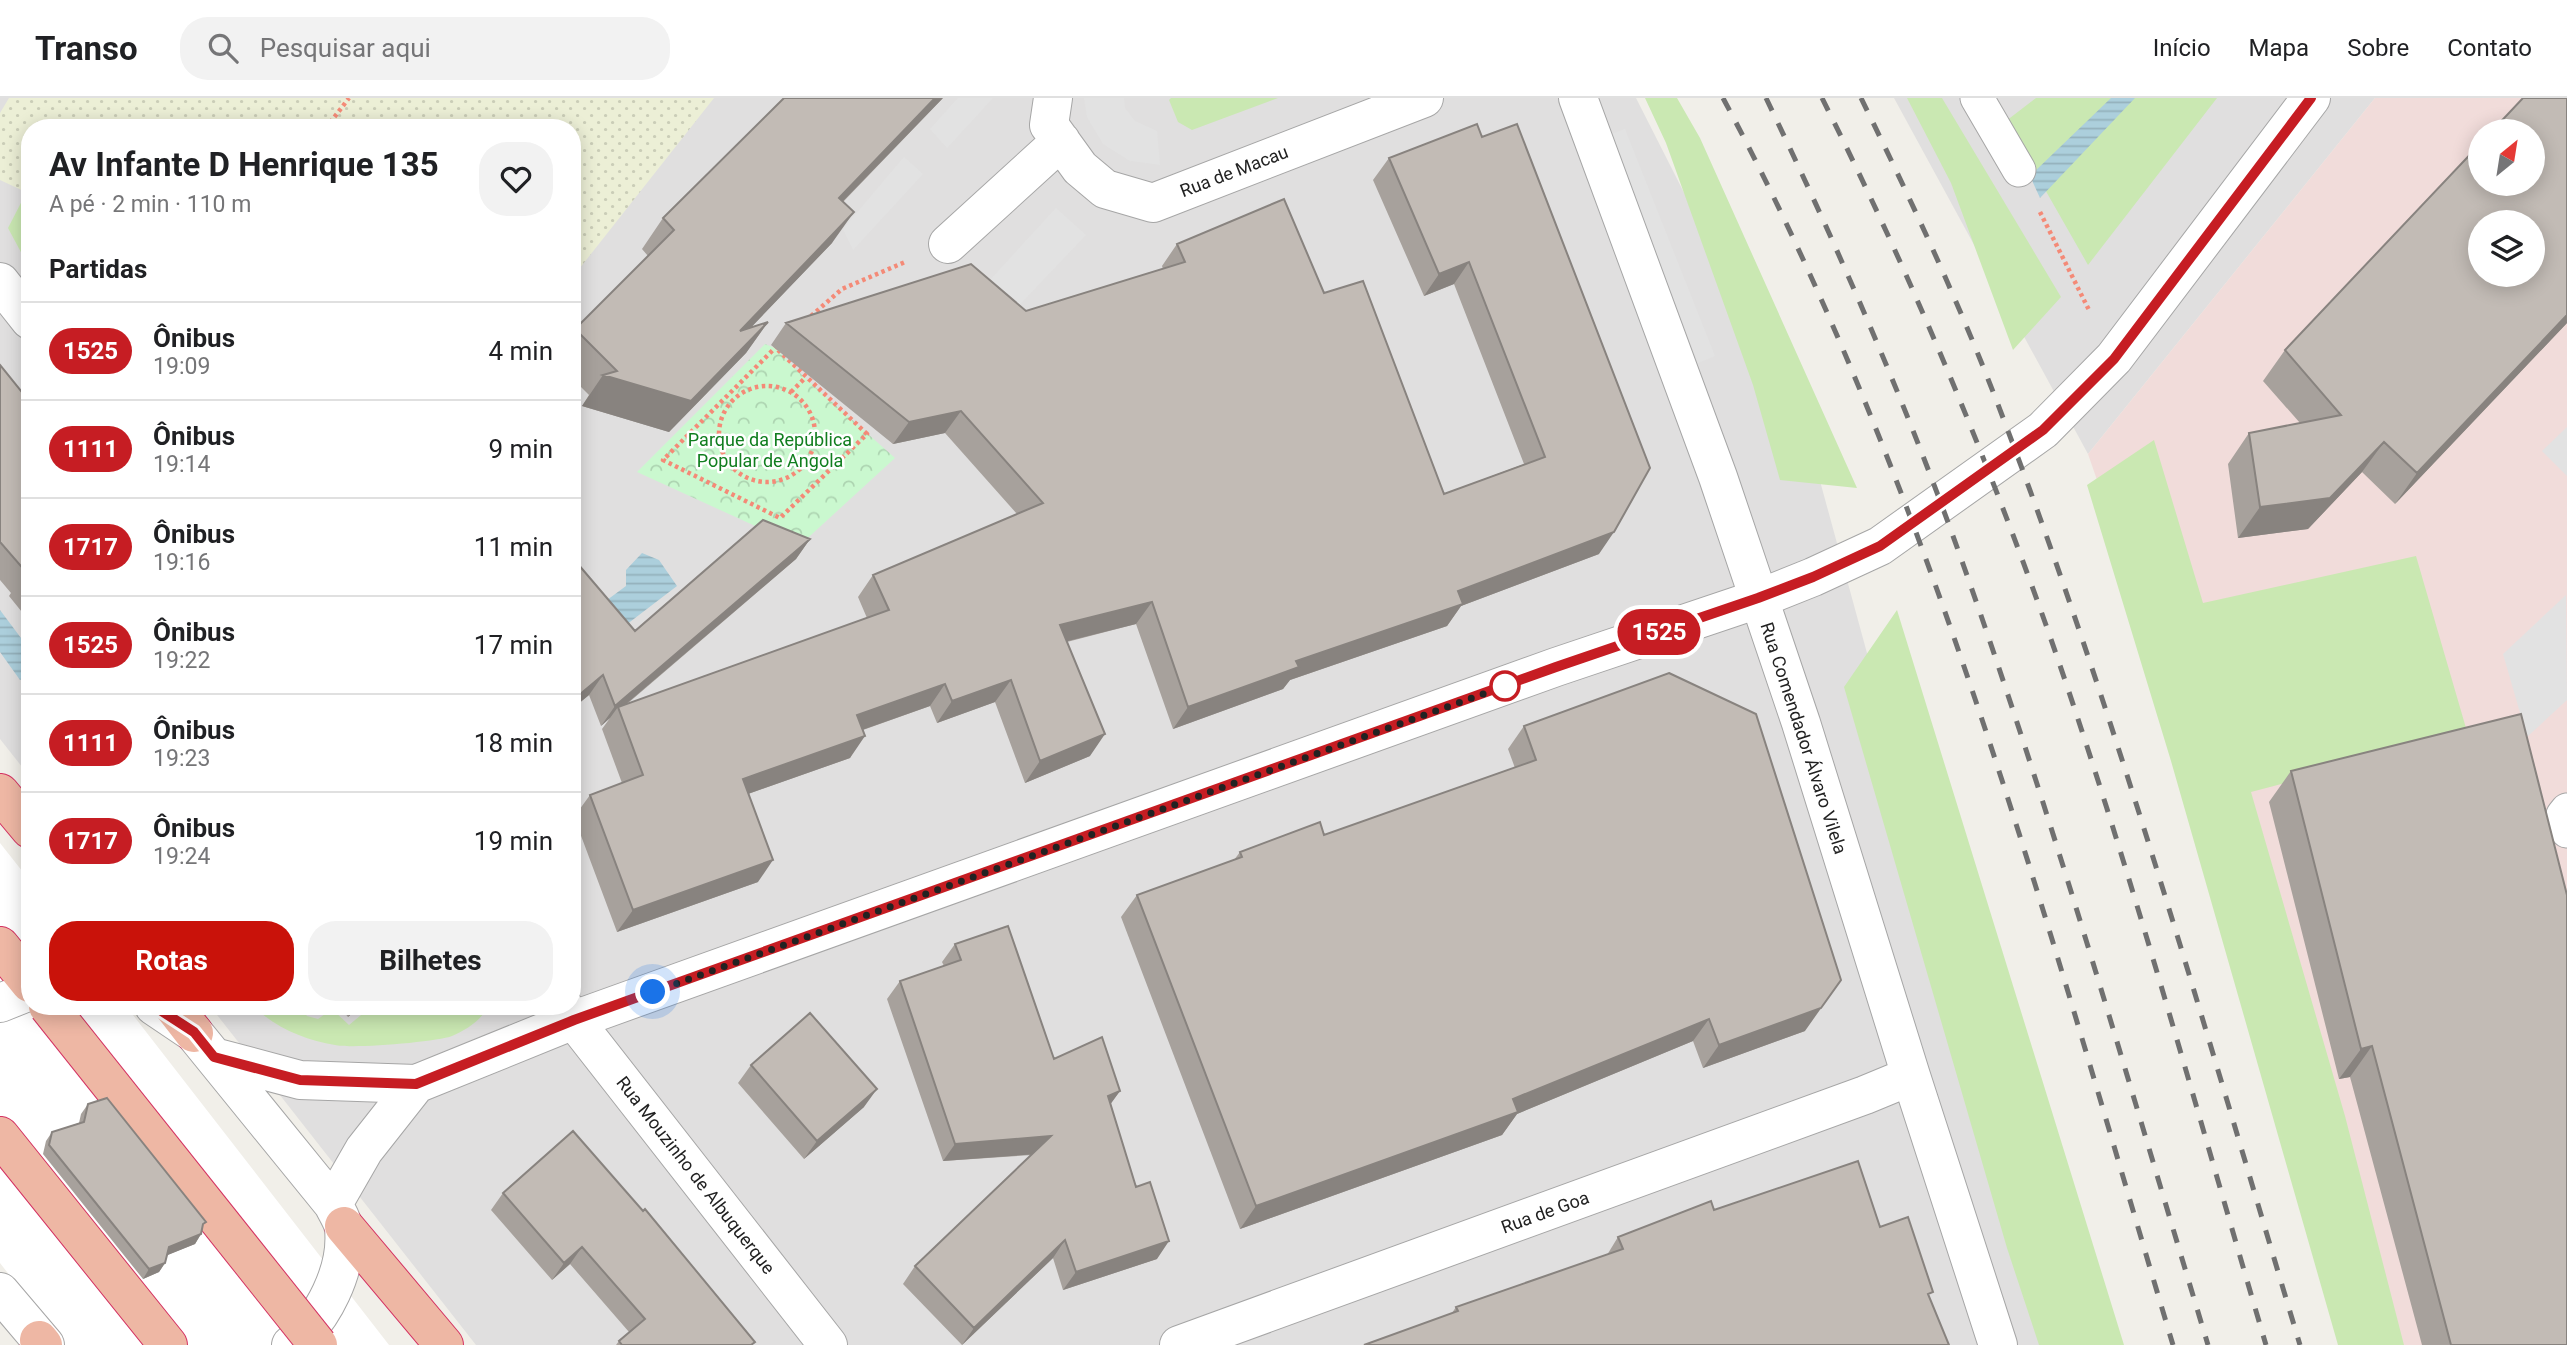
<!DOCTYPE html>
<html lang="pt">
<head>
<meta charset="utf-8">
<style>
	body { margin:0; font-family:Roboto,sans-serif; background:#f2f2f2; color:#202124; height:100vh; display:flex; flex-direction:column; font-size:26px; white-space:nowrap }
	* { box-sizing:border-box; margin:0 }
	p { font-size:23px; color:#757577 }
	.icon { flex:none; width:38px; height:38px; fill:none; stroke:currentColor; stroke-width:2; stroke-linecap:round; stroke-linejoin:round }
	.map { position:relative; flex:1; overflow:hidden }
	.sheet { position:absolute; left:21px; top:21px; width:560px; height:896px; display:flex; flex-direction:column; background:#fff; border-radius:28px; box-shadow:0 4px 18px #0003 }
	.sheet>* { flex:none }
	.badge { padding:0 14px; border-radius:23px; font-size:24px; line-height:46px }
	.needle { width:46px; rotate:30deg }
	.controls { position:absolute; left:2468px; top:21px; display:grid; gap:14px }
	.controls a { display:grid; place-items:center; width:77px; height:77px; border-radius:50%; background:#fff; box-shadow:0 4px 18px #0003; font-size:35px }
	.you { position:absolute; width:35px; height:35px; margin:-18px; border:5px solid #fff; border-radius:50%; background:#1a73e8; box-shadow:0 0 0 10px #1a73e833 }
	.map>.badge { position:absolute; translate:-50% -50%; box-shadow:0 0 0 4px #fff }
	h2 { padding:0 28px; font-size:26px; line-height:63px }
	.round { display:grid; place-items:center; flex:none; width:74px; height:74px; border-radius:28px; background:#f2f2f2 }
	.head { display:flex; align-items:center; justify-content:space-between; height:119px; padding:0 28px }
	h1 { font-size:33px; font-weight:700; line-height:52px }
	.button { display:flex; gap:14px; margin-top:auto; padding:14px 28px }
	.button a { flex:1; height:80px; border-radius:28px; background:#c9120a; color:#fff; font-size:28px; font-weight:700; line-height:80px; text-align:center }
	.button a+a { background:#f2f2f2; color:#202124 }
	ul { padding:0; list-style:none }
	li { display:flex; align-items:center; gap:21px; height:98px; padding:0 28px; border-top:2px solid #e0e0e0 }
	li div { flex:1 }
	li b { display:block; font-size:26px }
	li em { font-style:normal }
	li .badge { min-width:77px; font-weight:700; text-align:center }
	header { display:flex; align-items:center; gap:42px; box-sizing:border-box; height:98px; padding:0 35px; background:#fff; border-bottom:2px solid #e0e0e0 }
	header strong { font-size:33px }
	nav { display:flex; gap:38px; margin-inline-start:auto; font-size:24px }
	.search { width:490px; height:63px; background:#f2f2f2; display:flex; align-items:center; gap:18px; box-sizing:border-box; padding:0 24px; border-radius:28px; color:#757577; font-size:26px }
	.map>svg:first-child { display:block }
	.residential { fill:#e0dfdf }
	.commercial { fill:#f1dcda; fill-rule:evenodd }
	.farmland { fill:url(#farmland-dots) }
	.grass { fill:#cae8b2 }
	.park { fill:url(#park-crowns) }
	.parking { fill:#e2e2e2 }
	.water { fill:url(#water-rules) }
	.pier { fill:#fff }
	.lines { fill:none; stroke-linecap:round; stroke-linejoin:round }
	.service-casing { stroke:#a6a6a6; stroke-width:35 }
	.minor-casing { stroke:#a6a6a6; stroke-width:40 }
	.tertiary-casing { stroke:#a6a6a6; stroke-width:40 }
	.trunk-casing { stroke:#d43162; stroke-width:40 }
	.path { stroke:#f48a77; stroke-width:4.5; stroke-dasharray:3.5 3.5; stroke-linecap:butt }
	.service { stroke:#fff; stroke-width:33 }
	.minor { stroke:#fff; stroke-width:38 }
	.tertiary { stroke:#fff; stroke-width:38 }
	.trunk { stroke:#eeb7a4; stroke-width:38 }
	.rail { stroke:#707070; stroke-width:5; stroke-dasharray:14 14; stroke-linecap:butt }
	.trunk-bridge-casing { stroke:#d43162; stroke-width:40; stroke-linecap:butt }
	.trunk-bridge { stroke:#eeb7a4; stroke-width:38 }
	.wall { fill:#a7a19c }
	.shaded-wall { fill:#88837f }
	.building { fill:#c2bbb5; stroke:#88837f; stroke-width:2; fill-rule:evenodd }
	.line-casing { stroke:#fff; stroke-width:16 }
	.line { stroke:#c61d23; stroke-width:10 }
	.walk { stroke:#222; stroke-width:7; stroke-dasharray:0 12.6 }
	.stop-dot { fill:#fff; stroke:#c61d23; stroke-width:3.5 }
	.labels { text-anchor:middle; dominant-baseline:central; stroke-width:5; stroke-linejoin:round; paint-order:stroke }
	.street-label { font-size:18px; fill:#222; stroke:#fff }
	.park-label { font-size:18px; fill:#117e1f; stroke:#fff }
</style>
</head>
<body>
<header>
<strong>Transo</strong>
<div class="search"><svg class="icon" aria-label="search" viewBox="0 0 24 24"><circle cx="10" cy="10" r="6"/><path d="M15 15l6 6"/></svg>Pesquisar aqui</div>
<nav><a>Início</a><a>Mapa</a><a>Sobre</a><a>Contato</a></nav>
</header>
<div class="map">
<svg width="2567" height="1247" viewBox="0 0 2567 1247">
	<defs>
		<pattern id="farmland-dots" width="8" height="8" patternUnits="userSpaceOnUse" patternTransform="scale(1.75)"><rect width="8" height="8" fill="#ecefd6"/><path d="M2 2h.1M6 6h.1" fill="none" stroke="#cacdb7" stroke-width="1.8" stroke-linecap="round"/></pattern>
		<pattern id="park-crowns" width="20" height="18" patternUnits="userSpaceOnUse" patternTransform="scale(1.75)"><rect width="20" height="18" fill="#caf8cf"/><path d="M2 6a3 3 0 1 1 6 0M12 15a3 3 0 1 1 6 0" fill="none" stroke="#add4b1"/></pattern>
		<pattern id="water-rules" width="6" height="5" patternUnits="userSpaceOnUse" patternTransform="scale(1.75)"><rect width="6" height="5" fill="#accfdc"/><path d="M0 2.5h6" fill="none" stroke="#94b1bc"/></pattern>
	</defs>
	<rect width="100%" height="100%" fill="#f1efe9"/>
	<path class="residential" d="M0 0H1636L1808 339 1876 588 2072 1247H476L210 908H572V30H30V679L0 641Z
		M1894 0H2375L2088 356Z"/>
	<path class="commercial" d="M2375 0H2567V1247H2366L2236 782 2088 356ZM2480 33H2532V86H2480ZM2480 124H2532V177H2480Z"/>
	<path class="farmland" d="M9 0H714L572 180V30H30V96L0 82V15Z"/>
	<path class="grass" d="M1171 0H1278L1192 32 1178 24 1169 2Z
		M1645 0H1677L1700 40 1857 390 1780 382 1753 287 1666 45Z
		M1907 0H1942L2061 199 2013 252 1951 85Z
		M2036 0H2217L2088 167 2006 23Z
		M24 99 30 102V171L8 130Z
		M2154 342 2203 505 2416 458 2468 637 2251 694 2345 1018 2404 1247H2338L2171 663 2087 387Z
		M1897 512 2124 1247H2039L2007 1150 1844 589Z
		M254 908H298L307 918 318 921 332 911 349 927 372 908H488C482 922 466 932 452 938 437 944 351 951 335 947 306 942 274 930 254 908Z"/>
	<path class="park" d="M765 246 775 250 805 280 895 360 799 448 637 374Z"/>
	<path class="parking" d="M958 0H993L947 50 930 31Z
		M1084 0H1124L1125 10 1135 23 1157 33 1160 67 1130 63 1103 46 1087 19Z
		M1625 31 1715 258 1698 265 1611 36Z
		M904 59 923 76 853 152 843 131Z
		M1056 110 1086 137 1007 220 978 195Z
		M2567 329V378L2542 353Z
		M2566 497 2567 602 2527 639 2503 556Z"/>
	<path class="water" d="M2111 0H2135L2040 100 2030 78Z
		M642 455 659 462 677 488 622 530 603 505 626 488V472Z
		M0 512 30 552V575L20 582 0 554Z"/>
	<path class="pier" d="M0 745 30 783V908H126L389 1247H64L0 1165Z"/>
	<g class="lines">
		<g class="service-casing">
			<path id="service" d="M1977 0 2019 72
				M2567 712 2563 717 2567 733"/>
		</g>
		<g class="minor-casing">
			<path id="minor" d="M1053 0 1049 27 1080 70 1105 91 1153 105 1424 0
				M1578 0 1718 379 1801 625 1911 978 1998 1247
				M948 146 1061 43
				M0 184 30 222
				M563 908 828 1247
				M1179 1247 1865 997 1911 978"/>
		</g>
		<g class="tertiary-casing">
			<path id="tertiary" d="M0 905 30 893
				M154 908 194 935 333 1106C337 1114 343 1123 344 1131 348 1172 323 1222 291 1247
				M214 959 300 982 416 986 574 922 1556 569 1758 501 1813 479 1880 448 2043 332 2114 260 2311 0
				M333 1106 364 1052 416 986
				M0 1194 45 1247"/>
		</g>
		<g class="trunk-casing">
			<path id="trunk" d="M0 695 30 731
				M0 848 30 885
				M173 908 194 935
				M0 1038 168 1247
				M344 1128 444 1247
				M39 1242 43 1247"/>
		</g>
		<path class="path" d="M326 30 349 0
			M2040 114 2089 212
			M811 218 842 191 905 164
			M778 252 867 336 780 420 663 362 778 247
			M719 336a48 48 0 1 1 96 0a48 48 0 1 1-96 0Z
			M791 294 805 280"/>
		<use href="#service" class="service"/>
		<use href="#minor" class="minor"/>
		<use href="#tertiary" class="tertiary"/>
		<use href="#trunk" class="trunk"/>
		<path class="rail" d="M1723 0C1931 389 2047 827 2173 1247
			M1766 0C1839 152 1907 307 1963 466 2054 723 2129 986 2208 1247
			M1822 0C1908 171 1982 347 2046 527 2129 764 2195 1007 2266 1247
			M1861 0C1910 100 1957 200 1997 304 2115 612 2205 931 2300 1247"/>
		<g class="trunk-bridge-casing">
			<path id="trunk-bridge" d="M48 908 318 1247"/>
		</g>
		<use href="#trunk-bridge" class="trunk-bridge"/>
	</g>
	<path class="wall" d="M943 0 843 104 832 145 751 229 768 224 746 255 669 334 582 308 589 297 572 280V235L648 158 642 151 663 120Z
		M2567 0V225L2395 406 2362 374 2308 431 2238 440 2228 366 2249 335 2300 325 2263 283 2285 252Z
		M1477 26 1599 456 1461 508 1447 528 1290 582 1283 591 1173 631 1136 526 1067 544 1090 658 1025 685 995 604 937 625 930 608 863 632 850 660 748 696 758 784 617 834 574 719 590 697 622 685 602 631 610 620 601 628 589 597 572 611V459L635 533 810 441 796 461 627 606 867 520 858 499 873 477 1017 416 945 335 893 346 771 247 786 225 1026 213 1163 171 1162 168 1177 146 1324 195 1444 396 1524 366 1454 186 1424 198 1373 82 1389 60Z
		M0 267 30 304V524L9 498 11 495 0 482Z
		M1524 628 1805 933 1703 970 1693 943 1517 1016 1502 1037 1240 1131 1121 819 1137 797 1234 762 1240 754 1324 737 1515 670 1508 651Z
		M2291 673 2567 1247H2422L2350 979 2339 981 2269 704Z
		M955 846 1054 961 1120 993 1110 1006 1157 1161 1063 1192 1053 1160 962 1247 903 1186 915 1168 1032 1057 943 1063 887 901 900 883 944 868 942 864Z
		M308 908H323L314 915Z
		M339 908H360L348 919Z
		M751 967 864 1009 804 1061 738 985Z
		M88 1006 203 1130 201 1136 195 1146 167 1157 165 1165 159 1174 143 1181 43 1056 46 1043 52 1034 79 1025 81 1016Z
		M503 1095 752 1247H616L619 1243 629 1234 570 1166 552 1182 491 1112Z
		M1714 1112 1880 1129 1929 1199 1452 1215 1456 1209 1607 1157 1618 1139Z"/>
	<path class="shaded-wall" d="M935 0H943L817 130 839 100Z
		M854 114 832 145 718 264 740 233Z
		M1469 164 1454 186 1424 198 1439 176Z
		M2567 217V225L2395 406 2417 375Z
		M768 224 746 255 669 334 582 308 603 277Z
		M961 313 945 335 893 346 909 324Z
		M2384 344 2362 374 2308 431 2238 440 2260 409Z
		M1614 434 1599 456 1461 508 1447 528 1290 582 1283 591 1173 631 1188 609 1458 493Z
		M810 441 796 461 619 612 618 609 610 620 601 628 615 608Z
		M1152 504 1136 526 1044 549 1060 527Z
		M603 577 589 597 572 611V603Z
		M1011 582 995 604 937 625 952 603Z
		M945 586 930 608 842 639 857 617Z
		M1105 636 1090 658 1025 685 1040 663Z
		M865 638 850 660 728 703 743 681Z
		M773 762 758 784 617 834 633 812Z
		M1841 882 1805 933 1703 970 1719 947Z
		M355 908H360L348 919Z
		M1709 921 1693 943 1517 1016 1502 1037 1240 1131 1256 1108 1513 1001Z
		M2372 948 2350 979 2339 981 2361 951Z
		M877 991 864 1009 804 1061 817 1043Z
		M1120 993 1107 1011 1108 998Z
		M1051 1038 1038 1056 943 1063 955 1046Z
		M201 1136 195 1146 163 1159 169 1149Z
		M1065 1142 1053 1160 962 1247 974 1230Z
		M1169 1143 1157 1161 1063 1192 1076 1174Z
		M582 1149 570 1166 552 1182 564 1165Z
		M165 1165 159 1174 143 1181 149 1171Z"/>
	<path class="building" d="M784 0H935L839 100 854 114 740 233 768 224 691 303 603 277 617 273 575 231 674 132 663 120Z
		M2523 0H2567V217L2417 375 2384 344 2330 400 2260 409 2249 335 2341 317 2285 252 2480 46V86H2532V33H2492ZM2480 124H2532V177H2480Z
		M1477 26 1482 39 1517 26 1650 370 1614 434 1458 493 1463 506 1296 563 1299 569 1188 609 1152 504 1060 527 1105 636 1040 663 1011 582 952 603 945 586 857 617 865 638 743 681 773 762 633 812 590 697 643 677 618 609 889 512 873 477 1043 405 961 313 909 324 786 225 971 166 1026 213 1185 164 1177 146 1284 101 1324 195 1363 183 1444 396 1545 359 1469 164 1439 176 1389 60Z
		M0 267 30 304V485L24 477 27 475 0 444Z
		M763 422 810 441 615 608 603 577 572 603V459L635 533Z
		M1669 575 1756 616 1841 882 1821 910 1719 947 1709 921 1513 1001 1518 1014 1256 1108 1137 797 1242 759 1240 754 1320 724 1324 737 1536 662 1524 628Z
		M2521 616 2567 797V1247H2451L2372 948 2361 951 2291 673Z
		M1008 828 1054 961 1102 939 1120 993 1108 998 1136 1089 1150 1084 1169 1143 1076 1174 1065 1142 974 1230 915 1168 1051 1038 955 1046 900 883 961 862 955 846Z
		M810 915 877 991 817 1043 751 967Z
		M107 1000 206 1124 203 1126 201 1136 169 1149 165 1165 149 1171 49 1047 52 1034 84 1024 88 1006Z
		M573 1033 643 1113 645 1111 755 1244 751 1247H622L619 1243 645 1221 582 1149 564 1165 503 1095Z
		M1858 1063 1880 1129 1908 1119 1933 1194 1928 1196 1949 1247H1364L1458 1213 1456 1209 1623 1151 1618 1139 1711 1103 1714 1112Z"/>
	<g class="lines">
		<g class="line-casing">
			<path id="line" d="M154 908 194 934 214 959 300 982 416 986 574 922 1556 569 1758 500 1813 479 1880 448 2043 332 2114 261 2311 0"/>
		</g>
		<use href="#line" class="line"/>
		<path class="walk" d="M653 894 1508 587 1505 588"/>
	</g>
	<circle class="stop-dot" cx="1505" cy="588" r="14"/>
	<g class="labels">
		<g class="street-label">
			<text transform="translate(1234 73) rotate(-21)">Rua de Macau</text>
			<text transform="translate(1804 640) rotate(72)">Rua Comendador Álvaro Vilela</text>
			<text transform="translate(696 1077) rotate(52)">Rua Mouzinho de Albuquerque</text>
			<text transform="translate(1545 1114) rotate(-20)">Rua de Goa</text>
		</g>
		<g class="park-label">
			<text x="770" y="341">Parque da República<tspan x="770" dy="21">Popular de Angola</tspan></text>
		</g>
	</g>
</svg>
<div class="controls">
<a><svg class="needle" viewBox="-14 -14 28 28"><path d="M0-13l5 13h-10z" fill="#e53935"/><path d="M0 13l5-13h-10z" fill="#757577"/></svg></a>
<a><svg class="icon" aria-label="layers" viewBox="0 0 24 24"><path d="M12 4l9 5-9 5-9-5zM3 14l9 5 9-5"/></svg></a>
</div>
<div class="you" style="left:653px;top:894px"></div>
<b class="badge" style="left:1659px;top:534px;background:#c61d23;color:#fff">1525</b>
<section class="sheet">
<div class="head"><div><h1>Av Infante D Henrique 135</h1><p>A pé · 2 min · 110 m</p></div><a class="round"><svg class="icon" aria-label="heart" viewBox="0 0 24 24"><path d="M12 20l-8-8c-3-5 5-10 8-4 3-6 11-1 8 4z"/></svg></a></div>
<h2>Partidas</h2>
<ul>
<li><span class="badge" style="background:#c61d23;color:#fff">1525</span><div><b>Ônibus</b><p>19:09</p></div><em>4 min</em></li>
<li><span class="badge" style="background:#c61d23;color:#fff">1111</span><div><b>Ônibus</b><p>19:14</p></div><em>9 min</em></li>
<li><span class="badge" style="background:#c61d23;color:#fff">1717</span><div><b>Ônibus</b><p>19:16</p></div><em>11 min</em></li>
<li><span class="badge" style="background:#c61d23;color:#fff">1525</span><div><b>Ônibus</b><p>19:22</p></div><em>17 min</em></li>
<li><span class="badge" style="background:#c61d23;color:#fff">1111</span><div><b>Ônibus</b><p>19:23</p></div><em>18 min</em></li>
<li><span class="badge" style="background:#c61d23;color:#fff">1717</span><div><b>Ônibus</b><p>19:24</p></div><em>19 min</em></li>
</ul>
<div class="button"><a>Rotas</a><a>Bilhetes</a></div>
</section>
</div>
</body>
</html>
